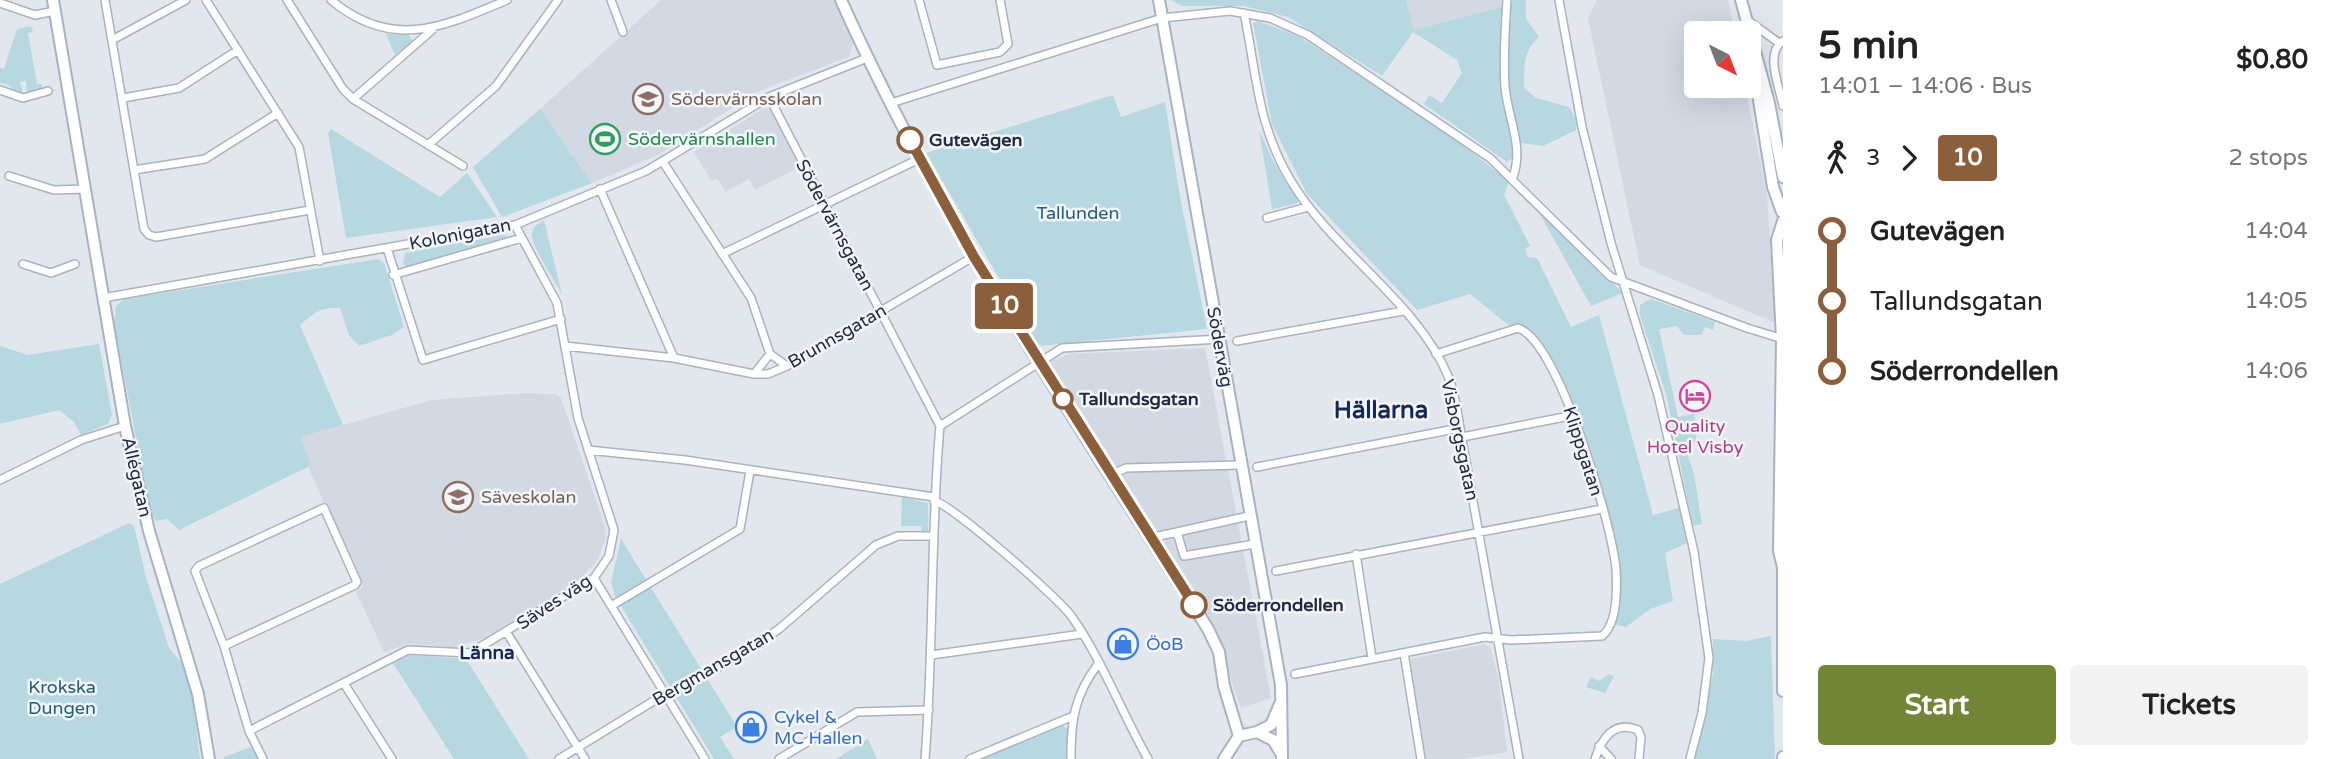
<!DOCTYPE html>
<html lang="en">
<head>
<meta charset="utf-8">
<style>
	body { margin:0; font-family:"Varela Round",sans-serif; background:#f2f2f2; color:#222; height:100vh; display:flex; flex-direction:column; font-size:26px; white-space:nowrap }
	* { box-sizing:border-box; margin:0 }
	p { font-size:23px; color:#767676 }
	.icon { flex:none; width:38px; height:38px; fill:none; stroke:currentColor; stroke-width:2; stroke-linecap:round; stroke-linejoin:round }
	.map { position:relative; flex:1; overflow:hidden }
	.panel { display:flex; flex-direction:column; background:#fff; width:560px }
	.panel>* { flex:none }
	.badge { padding:0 14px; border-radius:5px; font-size:24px; line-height:46px }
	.needle { width:46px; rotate:138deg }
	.fabs { position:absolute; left:1684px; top:21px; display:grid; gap:14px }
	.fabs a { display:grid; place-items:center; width:77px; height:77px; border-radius:7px; background:#fff; box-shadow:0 7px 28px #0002; font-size:35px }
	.map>.badge { position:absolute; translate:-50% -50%; box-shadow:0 0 0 4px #fff }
	.legs { display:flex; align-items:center; gap:10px; height:77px; padding:0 35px; font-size:23px }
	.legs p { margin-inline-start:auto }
	.headline { display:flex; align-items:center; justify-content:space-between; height:119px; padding:0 35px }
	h1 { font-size:38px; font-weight:700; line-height:52px }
	.action { display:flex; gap:14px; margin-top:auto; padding:14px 35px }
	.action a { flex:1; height:80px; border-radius:7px; background:#738536; color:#fff; font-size:28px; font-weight:700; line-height:80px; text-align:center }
	.action a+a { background:#f2f2f2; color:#222 }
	ul { padding:0 35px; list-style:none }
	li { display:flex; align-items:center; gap:24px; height:70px; font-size:26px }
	li i { display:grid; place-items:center; width:10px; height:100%; margin:0 9px; background:currentColor }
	li i::after { content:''; width:18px; height:18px; margin:-9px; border:5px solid; border-radius:50%; background:#fff }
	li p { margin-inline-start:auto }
	li:first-child i { background:linear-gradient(#0000 50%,currentColor 0) }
	li:last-child i { background:linear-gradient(currentColor 50%,#0000 0) }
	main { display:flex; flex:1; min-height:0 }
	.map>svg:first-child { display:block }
	.built { fill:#d2d9e2 }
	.green { fill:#b7d7e1 }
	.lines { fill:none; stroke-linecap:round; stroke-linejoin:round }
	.street-casing { stroke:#abb2bd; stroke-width:10 }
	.secondary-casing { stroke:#a7b2c4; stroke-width:14 }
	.street { stroke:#fff; stroke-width:7 }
	.secondary { stroke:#fff; stroke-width:10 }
	.line-1-casing { stroke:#fff; stroke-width:16 }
	.line-1 { stroke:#8b5e3c; stroke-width:10 }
	.stop-1-dot { fill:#fff; stroke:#8b5e3c; stroke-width:3.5 }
	.labels { text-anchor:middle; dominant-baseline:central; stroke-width:5; stroke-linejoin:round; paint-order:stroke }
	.education-label { font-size:18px; fill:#785e54; stroke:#f2f6f9; text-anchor:start }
	.leisure-label { font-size:18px; fill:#27864d; stroke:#f2f6f9; text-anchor:start }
	.stop-label { font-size:18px; font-weight:bold; fill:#1f2941; stroke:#f2f6f9; text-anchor:start }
	.park-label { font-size:18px; fill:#245c7c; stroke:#f2f6f9 }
	.street-label { font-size:18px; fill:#1f2941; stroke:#f2f6f9 }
	.hotel-label { font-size:18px; fill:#b23c85; stroke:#f2f6f9 }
	.shop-label { font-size:18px; fill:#366cbe; stroke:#f2f6f9; text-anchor:start }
	.neighbourhood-label { font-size:19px; font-weight:bold; fill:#182855; stroke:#f2f6f9 }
	.district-label { font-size:24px; font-weight:bold; fill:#182855; stroke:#f2f6f9 }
</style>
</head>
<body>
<main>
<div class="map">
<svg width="1783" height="759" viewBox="0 0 1783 759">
	<rect width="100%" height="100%" fill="#e1e7ed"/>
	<path class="built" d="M661 0H837L854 43 849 57 761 90 656 156 592 183 540 109Z
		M1406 0H1510L1509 5 1414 30Z
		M1597 0H1728L1735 33H1696V86H1745L1767 195 1775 323 1640 265 1588 18Z
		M764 108 771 110 800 167 755 190 749 179 726 192 717 179 711 181 694 152Z
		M1205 348 1271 698 1241 708 1227 668 1147 521 1049 362 1069 354Z
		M527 393 556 394 561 398 605 527 606 538 598 559 582 578 485 638 454 647 408 644 384 652 356 592 363 587 308 467 310 463 301 437 432 400Z
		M1485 644 1491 649 1499 682 1507 752 1462 759H1425L1410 659Z"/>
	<path class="green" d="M1171 0H1406L1414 30 1509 5 1510 0H1526V19L1539 37C1523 51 1524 67 1524 88L1536 98 1569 107 1577 121 1576 130 1543 146 1522 143 1514 149 1512 158 1507 162 1424 104 1429 95 1442 103 1462 73 1457 60 1413 32 1382 76 1288 17 1244 6H1182Z
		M1258 21 1300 37 1456 139 1509 182 1504 195 1530 246 1525 249 1528 257 1537 258 1571 327 1599 315 1653 515 1682 507 1689 542 1665 553 1673 601 1650 609 1626 627 1614 624C1616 605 1621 583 1618 565 1612 527 1562 311 1511 327L1470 294 1417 310 1307 194 1272 124 1253 23Z
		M31 26 33 32 28 33 37 84H42V89L27 92 26 81 20 82 23 94H18L9 85 0 83V68L4 69 17 29Z
		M386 34H408L413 41 395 55Z
		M1113 95 1121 117 1165 102 1180 197 1207 329 1039 346 926 153Z
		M540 109 592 183 502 217 473 167Z
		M331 129 440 197 467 173 497 217 346 238 328 133Z
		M1259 130 1273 161 1299 201 1296 204 1272 209Z
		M1536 207 1623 293 1591 306Z
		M544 220 562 295C556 282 530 245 532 233 533 226 538 224 544 220Z
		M504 235 510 239 509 242 407 267 403 264 405 253Z
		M379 259 384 263 404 327 392 335 359 346 349 335 340 308C321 307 314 312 300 325L343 425 301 437 310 463 308 467 179 530 167 519 156 521 150 512 114 322 116 306 124 299Z
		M1651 299 1715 322 1713 330 1705 327 1701 335H1684L1677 326 1659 329 1678 417 1694 414C1698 428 1699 442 1687 453L1694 474 1702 524 1693 526 1666 394 1640 316V305Z
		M99 344 112 415 108 424 81 435 74 422 59 410 0 424V346L28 355Z
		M902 497 928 503V533L922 532 921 526H901Z
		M129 523 134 526 146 577 169 648 181 662 191 690 200 759H0V584Z
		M621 539 737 727 720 737 734 759H714L615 596 611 582Z
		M1771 636 1775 759H1695L1713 674V639L1747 641Z
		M410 655 466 659 529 759H454L393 663Z
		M1609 674 1614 676 1605 693 1586 687 1591 677 1599 681Z
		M1061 724 1069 730V759H980Z
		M868 739 877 759H836Z
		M251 747 259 759H224V757Z"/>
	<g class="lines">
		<g class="street-casing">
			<path id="street" d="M105 0 144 229 149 235 156 237 310 210
				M206 0 299 147 320 261
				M287 0 343 89 353 99 463 166
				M331 0C392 51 443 27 507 0
				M611 0 623 32
				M919 0 937 65 1000 52 1008 44 1000 0
				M1507 0C1505 29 1503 58 1505 87 1508 119 1524 146 1513 177
				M1559 0 1582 127 1611 243 1658 395 1694 552 1709 658 1702 713 1690 759
				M0 3 35 15 55 11
				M1244 13C1257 75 1257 125 1291 181 1332 250 1418 303 1448 376 1455 392 1457 411 1460 428L1519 759
				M1746 19 1779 43
				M112 40 186 0
				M1783 41C1764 53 1780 88 1783 106
				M0 90 23 98 48 91
				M769 97 940 426
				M123 98 179 88 238 50
				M353 99 432 30
				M891 103 1162 18 1230 11 1270 18 1308 35 1490 158 1611 277 1747 328 1783 339
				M428 145 496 86 558 0
				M663 162 751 298 770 354
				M134 170 205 159 278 113
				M9 176 54 190 85 189
				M600 189 674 358
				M1267 218 1308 207
				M387 248 423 360 561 319
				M722 254 919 159
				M23 264 51 273 75 264
				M393 275 522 238
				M103 298 515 225 646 171 769 97 867 58
				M1237 341 1403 311
				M565 346 674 358 754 374H768L787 366 973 257
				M754 374 770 354 787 366
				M940 426 1062 348 1220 339
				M1462 437 1575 415
				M588 450 685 460 934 497
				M1257 467 1460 428
				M1110 475 1126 468 1240 465
				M0 480 81 440 125 426
				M934 501C949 502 1061 600 1072 617 1101 658 1123 715 1148 759
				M1177 532 1184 556 1255 544
				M1150 538 1249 516
				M1356 554 1372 658
				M1276 571 1602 509
				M594 578 705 759
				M611 606 740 529 750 471
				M507 633 585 759
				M224 646 355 585 357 582 324 508 199 566 195 571 224 646 249 731 263 759
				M1404 653 1421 759
				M931 655 1082 634
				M1295 674 1485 637 1511 640 1602 636C1618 624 1617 587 1616 569 1612 525 1559 341 1518 328L1436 354
				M345 685 392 759
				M249 731 408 650 470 653 594 578 609 556 614 530 578 418 557 303 515 225
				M1599 746 1611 759
				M559 759 665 694 736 658 779 629 876 545 898 536H933
				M779 759 857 712 929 710
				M925 759C934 648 930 537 940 426
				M970 759 1071 717
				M1071 759C1071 721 1074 696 1098 664
				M1595 759C1602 738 1614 720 1638 730L1641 737 1639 759"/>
		</g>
		<g class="secondary-casing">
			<path id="secondary" d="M53 0 125 426 149 531 198 694 209 759
				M841 0C940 222 1078 424 1208 629L1219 652 1224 686 1239 736
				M1159 0 1281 685 1282 759
				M1741 0 1769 103 1783 177
				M1752 57 1773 187 1782 212
				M1783 565V691
				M1783 567 1779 551 1782 339 1777 240 1783 221
				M1257 732 1271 725 1280 704
				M1224 759 1239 736 1257 732 1273 740 1282 755
				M1783 759V757"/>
		</g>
		<use href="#street" class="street"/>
		<use href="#secondary" class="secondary"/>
	</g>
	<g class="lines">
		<g class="line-1-casing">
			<path id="line-1" d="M910 140 974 257 1194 605"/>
		</g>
		<use href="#line-1" class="line-1"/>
	</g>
	<defs>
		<g id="school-ring" transform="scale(1.575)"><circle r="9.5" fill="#f2f6f9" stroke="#8d6e63" stroke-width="1.5"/><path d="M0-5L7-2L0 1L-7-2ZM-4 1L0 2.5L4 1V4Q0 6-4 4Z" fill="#8d6e63"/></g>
		<g id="stadium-ring" transform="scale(1.575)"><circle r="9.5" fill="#f2f6f9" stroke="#2e9e5b" stroke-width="1.5"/><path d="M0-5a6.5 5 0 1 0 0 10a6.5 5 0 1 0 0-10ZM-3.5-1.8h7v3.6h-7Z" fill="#2e9e5b"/></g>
		<g id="hotel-ring" transform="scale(1.575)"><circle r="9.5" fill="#f2f6f9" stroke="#d1479c" stroke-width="1.5"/><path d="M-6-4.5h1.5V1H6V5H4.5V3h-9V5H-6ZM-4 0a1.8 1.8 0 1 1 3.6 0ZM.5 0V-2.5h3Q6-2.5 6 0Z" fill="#d1479c"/></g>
		<g id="shop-ring" transform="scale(1.575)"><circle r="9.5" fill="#f2f6f9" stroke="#3f7fe0" stroke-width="1.5"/><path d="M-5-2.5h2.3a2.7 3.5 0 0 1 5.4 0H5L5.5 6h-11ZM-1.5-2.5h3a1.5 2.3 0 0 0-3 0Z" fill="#3f7fe0"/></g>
	</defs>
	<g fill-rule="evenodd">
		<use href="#school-ring" x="648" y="99"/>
		<use href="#stadium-ring" x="605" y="139"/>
		<use href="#hotel-ring" x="1695" y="396"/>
		<use href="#school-ring" x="458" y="497"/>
		<use href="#shop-ring" x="1123" y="644"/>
		<use href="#shop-ring" x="751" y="727"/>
	</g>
	<g class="stop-1-dot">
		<circle cx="910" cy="140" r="12"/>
		<circle cx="1063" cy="399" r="9"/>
		<circle cx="1194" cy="605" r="12"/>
	</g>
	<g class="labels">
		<g class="education-label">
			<text x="671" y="99">Södervärnsskolan</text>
			<text x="481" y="497">Säveskolan</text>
		</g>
		<g class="leisure-label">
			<text x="628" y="139">Södervärnshallen</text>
		</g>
		<g class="stop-label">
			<text x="929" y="140">Gutevägen</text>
			<text x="1079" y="399">Tallundsgatan</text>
			<text x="1213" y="605">Söderrondellen</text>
		</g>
		<g class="park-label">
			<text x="1078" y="213">Tallunden</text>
			<text x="62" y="687">Krokska<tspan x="62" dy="21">Dungen</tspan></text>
		</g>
		<g class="street-label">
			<text transform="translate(835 225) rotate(62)">Södervärnsgatan</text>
			<text transform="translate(460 234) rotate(-11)">Kolonigatan</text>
			<text transform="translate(837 336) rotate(-30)">Brunnsgatan</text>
			<text transform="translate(1220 347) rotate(80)">Söderväg</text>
			<text transform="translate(1460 440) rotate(78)">Visborgsgatan</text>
			<text transform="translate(1583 451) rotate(72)">Klippgatan</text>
			<text transform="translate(137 477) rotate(77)">Allégatan</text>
			<text transform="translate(554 602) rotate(-33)">Säves väg</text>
			<text transform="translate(713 667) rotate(-30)">Bergmansgatan</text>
		</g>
		<g class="hotel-label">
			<text x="1695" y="426">Quality<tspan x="1695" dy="21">Hotel Visby</tspan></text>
		</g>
		<g class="shop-label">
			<text x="1146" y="644">ÖoB</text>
			<text x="774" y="717">Cykel &amp;<tspan x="774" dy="21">MC Hallen</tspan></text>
		</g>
		<g class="neighbourhood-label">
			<text x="487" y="653">Länna</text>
		</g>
		<g class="district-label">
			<text x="1381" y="410">Hällarna</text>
		</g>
	</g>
</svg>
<div class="fabs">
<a><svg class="needle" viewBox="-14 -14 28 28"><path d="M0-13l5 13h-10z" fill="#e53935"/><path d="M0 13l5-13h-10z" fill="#767676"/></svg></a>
</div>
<b class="badge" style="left:1004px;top:306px;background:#8b5e3c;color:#fff">10</b>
</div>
<section class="panel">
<div class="headline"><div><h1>5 min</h1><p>14:01 – 14:06 · Bus</p></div><b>$0.80</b></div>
<div class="legs"><svg class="icon" aria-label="walk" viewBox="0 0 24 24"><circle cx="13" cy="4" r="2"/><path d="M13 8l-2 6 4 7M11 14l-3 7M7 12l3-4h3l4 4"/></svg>3<svg class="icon" aria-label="forward" viewBox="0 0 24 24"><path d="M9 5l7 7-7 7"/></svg><b class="badge" style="background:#8b5e3c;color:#fff">10</b><p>2 stops</p></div>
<ul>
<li><i style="color:#8b5e3c"></i><b>Gutevägen</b><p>14:04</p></li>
<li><i style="color:#8b5e3c"></i><span>Tallundsgatan</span><p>14:05</p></li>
<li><i style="color:#8b5e3c"></i><b>Söderrondellen</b><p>14:06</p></li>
</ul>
<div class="action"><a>Start</a><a>Tickets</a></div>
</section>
</main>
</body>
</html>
